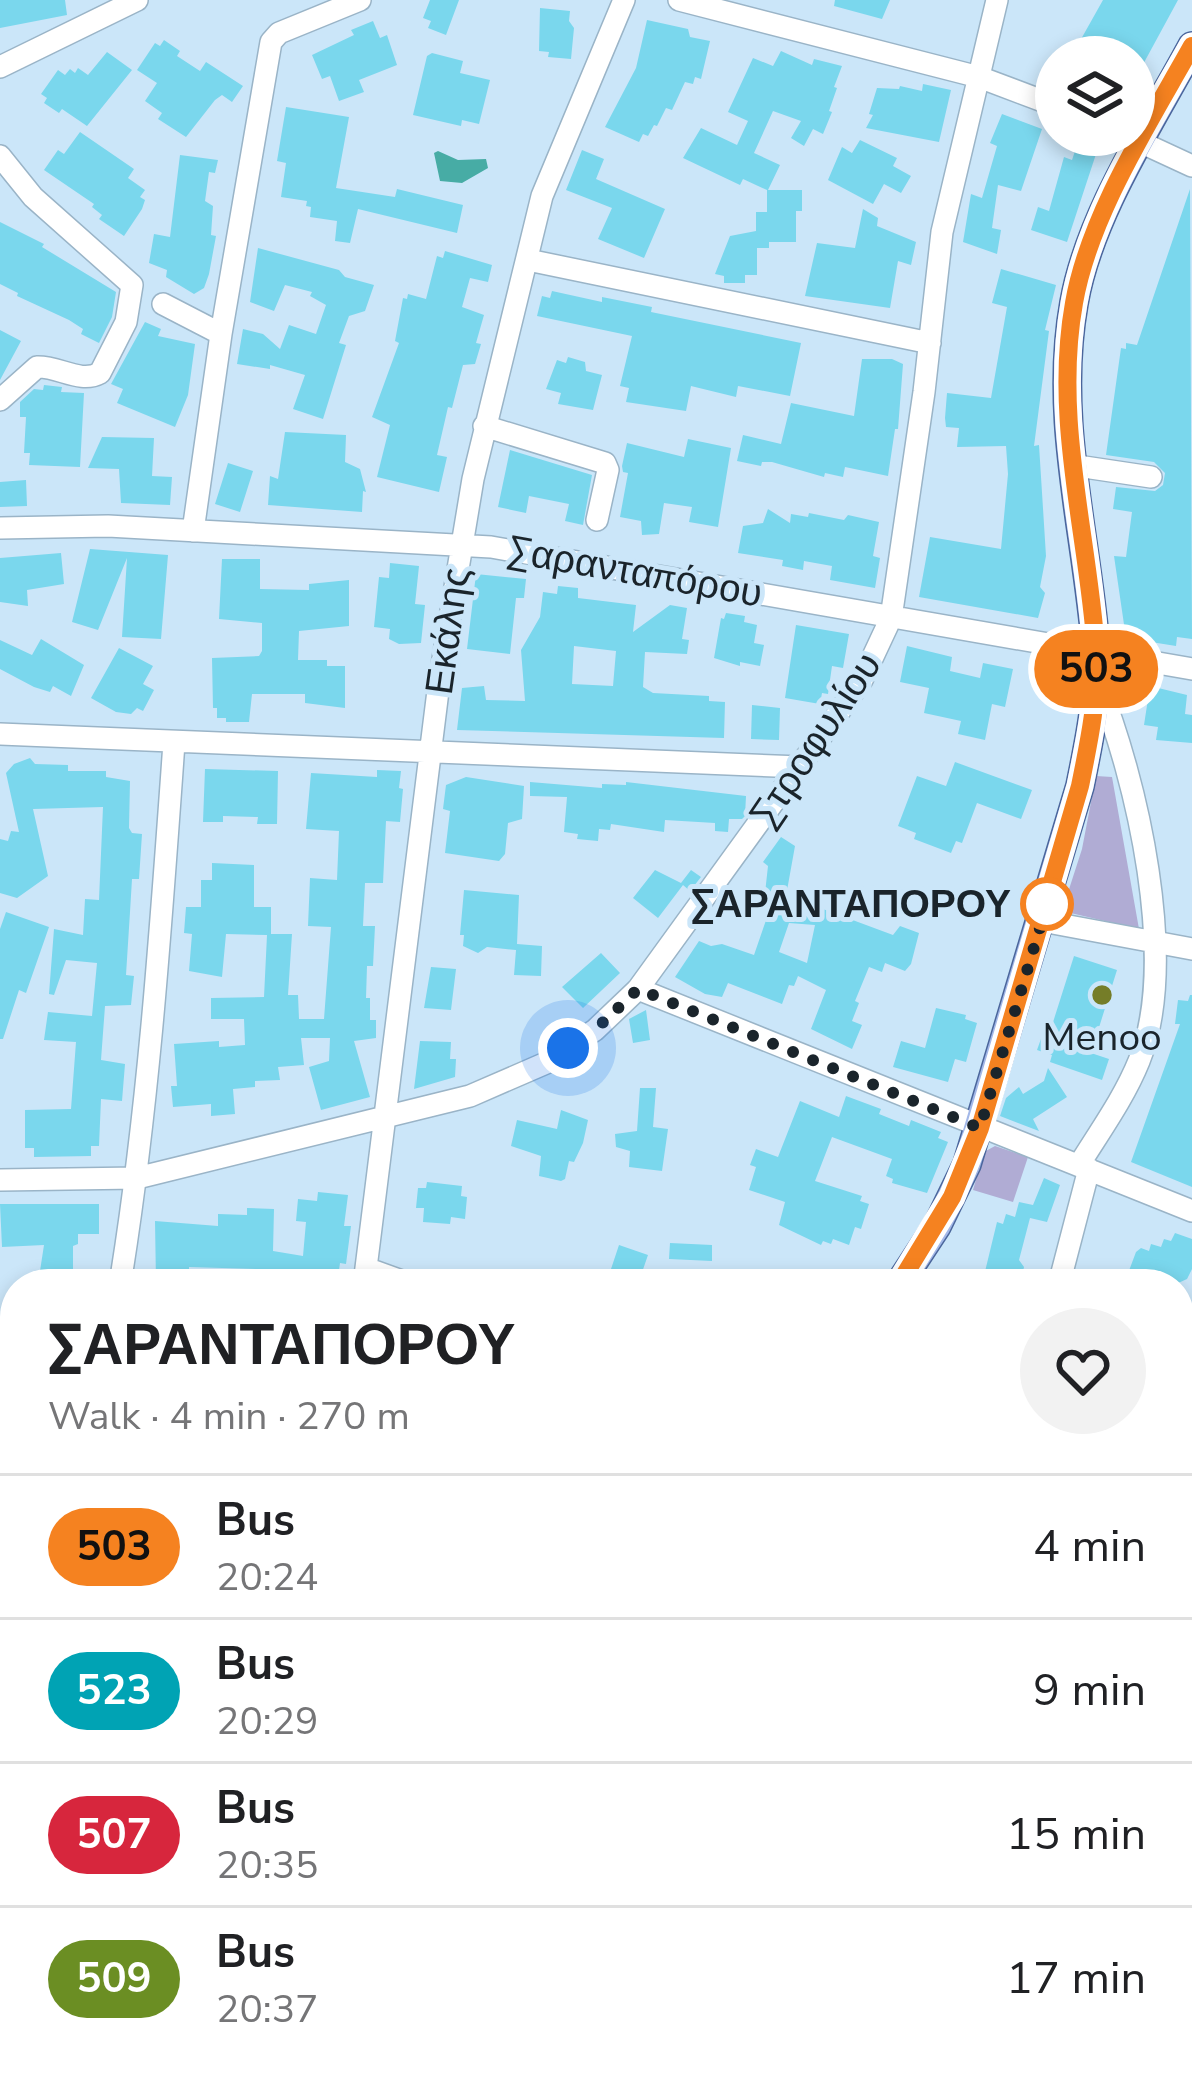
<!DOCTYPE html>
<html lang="en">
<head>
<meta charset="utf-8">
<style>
	body { margin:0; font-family:"Nunito Sans",sans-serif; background:#f2f2f2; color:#202124; height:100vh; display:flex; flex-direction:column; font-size:45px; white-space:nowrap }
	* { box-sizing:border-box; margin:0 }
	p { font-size:39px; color:#757577 }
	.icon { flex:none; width:66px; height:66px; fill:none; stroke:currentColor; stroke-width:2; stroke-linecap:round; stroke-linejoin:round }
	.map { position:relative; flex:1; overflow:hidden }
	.sheet { position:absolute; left:0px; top:1269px; width:1194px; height:807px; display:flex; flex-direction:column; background:#fff; border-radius:48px 48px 0 0; box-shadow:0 6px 18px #0003 }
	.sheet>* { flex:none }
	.badge { padding:0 24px; border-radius:39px; font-size:42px; line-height:78px }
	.buttons { position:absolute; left:1035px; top:36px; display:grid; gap:24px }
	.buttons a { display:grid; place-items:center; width:120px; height:120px; border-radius:50%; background:#fff; box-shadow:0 6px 18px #0003; font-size:60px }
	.you { position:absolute; width:60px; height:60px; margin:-30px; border:9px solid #fff; border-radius:50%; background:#1a73e8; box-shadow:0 0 0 18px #1a73e833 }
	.map>.badge { position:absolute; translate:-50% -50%; box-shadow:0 0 0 6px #fff }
	.round { display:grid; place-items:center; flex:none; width:126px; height:126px; border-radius:63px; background:#f2f2f2 }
	.head { display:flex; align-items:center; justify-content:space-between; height:204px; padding:0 48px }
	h1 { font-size:57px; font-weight:800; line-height:90px }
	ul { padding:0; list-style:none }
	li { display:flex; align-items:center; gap:36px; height:144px; padding:0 48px; border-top:3px solid #e0e0e0 }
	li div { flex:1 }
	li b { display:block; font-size:45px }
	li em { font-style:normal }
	li .badge { min-width:132px; font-weight:700; text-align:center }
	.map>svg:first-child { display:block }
	.green { fill:#b0acd4 }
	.water { fill:#47aca5 }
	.building { fill:#7ad7ed; fill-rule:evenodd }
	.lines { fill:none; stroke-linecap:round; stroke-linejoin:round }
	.minor-casing { stroke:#9ab4c7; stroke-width:24 }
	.major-casing { stroke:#4b669c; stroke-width:30 }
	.minor { stroke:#fff; stroke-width:21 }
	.major { stroke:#a3b8e8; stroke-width:27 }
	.line-casing { stroke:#fff; stroke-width:27 }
	.line { stroke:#f58220; stroke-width:18 }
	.walk { stroke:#1a242b; stroke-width:12; stroke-dasharray:0 21.6 }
	.stop-dot { fill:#fff; stroke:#f58220; stroke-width:6 }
	.poi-dot { fill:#757d28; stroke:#cbe6f9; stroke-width:4.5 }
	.labels { text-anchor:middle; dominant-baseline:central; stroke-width:10; stroke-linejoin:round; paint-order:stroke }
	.street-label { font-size:39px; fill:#1a242b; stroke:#cbe6f9 }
	.stop-label { font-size:39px; font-weight:bold; fill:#1a242b; stroke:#cbe6f9; text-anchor:end }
	.poi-label { font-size:39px; fill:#1a242b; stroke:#cbe6f9 }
</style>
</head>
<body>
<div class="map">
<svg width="1192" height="2074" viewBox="0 0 1192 2074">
	<rect width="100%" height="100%" fill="#cbe6f9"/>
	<path class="green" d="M1096 776 1112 777 1139 929 1062 911 1082 849Z
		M995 1146 1028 1157 1013 1202 973 1190 984 1152Z"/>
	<path class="water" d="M438 151 458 160 486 159 488 168 462 183 440 181 434 153Z"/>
	<path class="building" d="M0 0H65L67 15 0 28Z
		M430 0H459L446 35 428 28 431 21 423 18Z
		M835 0H890L882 19 834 6Z
		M1103 0H1178L1134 81V57H1071Z
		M540 8 570 11 569 21 574 28 571 59 548 57 549 52 539 51Z
		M647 20 688 29 690 37 710 41 701 79 695 77 693 84 685 82 672 110 666 108 657 126 654 125 648 136 643 134 639 142 605 127 636 68Z
		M373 21 380 38 387 35 397 65 359 80 364 92 339 101 330 76 322 79 312 55 354 35 351 30Z
		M164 40 180 51 177 56 200 71 206 62 243 86 232 102 222 95 215 100 186 137 158 119 162 113 145 101 157 83 137 70 155 43 160 46Z
		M781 51 812 65 814 59 842 66 834 87 837 88 829 111 832 112 823 134 813 129 804 146 791 138 801 121 773 111 754 153 780 165 768 190H802V211H796V242H769V248H757V275H745V283H724V276L715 274 730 236 756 231V212H767V190L743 179 740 185 683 158 701 128 737 145 748 121 728 112 753 58 773 66Z
		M107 52 132 70 87 126 62 109 59 113 44 103 47 98 41 94 58 70 65 75 70 69 75 73 78 68 88 75Z
		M432 53 463 61 460 73 490 80 479 124 462 120 461 126 413 115 427 56Z
		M923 84 951 90 939 142 866 128 873 115 869 114 877 88 899 89 900 86 922 91Z
		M286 107 349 117 336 188 395 197 397 189 463 205 457 233 358 209 350 243 335 241 337 221 310 217 311 207 306 206 307 201 281 197 286 163 277 161Z
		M1002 114 1042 129 1021 191 998 185 992 228 1001 230 997 254 963 242 971 194 982 198 997 146 990 143Z
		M80 132 134 169 128 178 145 190 140 197 145 200 142 209 124 236 99 219 102 215 92 207 94 204 44 170 58 150 64 154Z
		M860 140 897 158 893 166 911 176 901 193 884 184 873 204 828 180 842 147 852 153Z
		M582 150 604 159 596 179 665 209 644 258 598 239 612 208 566 190Z
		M1087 150 1097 151 1067 242 1031 230 1038 207 1049 211 1064 157 1072 160 1075 151Z
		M180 155 218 160 215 173 209 172 205 201 213 206 211 235 216 236 209 274 204 288 194 294 166 277 167 270 149 263 154 234 170 237Z
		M1190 189 1192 639 1177 637 1176 646 1126 638 1114 556 1126 557 1132 512 1113 509 1116 487 1155 491 1163 485 1165 473 1154 462 1106 455 1121 348 1126 349V343L1137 345Z
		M863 209 878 218 877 226 916 242 911 265 898 261 890 308 805 296 817 243 855 248Z
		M0 222 44 244 42 247 116 292 112 317 99 343 81 334 83 329 69 320 17 296 18 293 0 284Z
		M258 248 339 270 345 277 374 285 365 311 349 316 339 343 346 345 323 419 293 409 305 375 270 365V369L237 364 243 329 263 334 280 349 289 325 316 334 326 305 310 296 312 292 285 285 274 311 250 302Z
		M445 251 492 265 488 282 470 278 462 307 484 315 476 343 481 344 475 364 463 365 452 408 448 407 437 455 447 457 439 492 377 477 390 425 372 417 399 343 395 341 403 298 407 299 408 294 426 299 437 256 443 258Z
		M1001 269 1056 285 1045 330 1049 331 1034 446 1039 445 1046 556 1040 587 1045 593 1038 618 919 597 930 537 1001 549 1008 474 1006 446 957 447 959 428 946 427 945 418 947 393 991 398 1007 307 992 303Z
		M552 291 602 302V297L652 307 651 312 801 343 790 396 738 386 736 397 691 386 686 411 626 402 629 388 620 386 632 336 537 316 542 296 550 298Z
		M145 322 161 329 158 336 195 344 188 395 175 427 117 403 123 389 111 384Z
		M0 330 21 341 0 380Z
		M568 357 585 362 586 371 602 375 593 410 558 404 561 393 546 389 557 360 566 363Z
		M862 359H892L903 364 898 429H895L888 476 845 467 843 477 825 473 824 477 772 462H762L761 466 737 461 743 435 781 444 791 403 854 416Z
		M44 385 62 387 61 392 84 393 80 467 29 465 30 453H24L26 417H20V402L34 389 43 390Z
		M285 432 346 435 345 462 360 469 366 492 363 491 362 512 268 505 270 476 278 479Z
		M102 437 154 438 152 476 172 477 170 505 121 503 119 469 88 468Z
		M688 439 731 448 718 527 689 522 692 507 664 503 659 534 642 535 641 521 620 517 628 473 623 472 622 466 627 443 684 457Z
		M510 450 592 475 583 525 565 521 569 504 529 496 526 513 498 507Z
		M228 463 253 471 240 512 215 504Z
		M26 480 27 506 0 507V482Z
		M768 509 790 523 791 514 808 517 809 513 844 520 848 515 879 522 873 556 880 558 875 588 830 580 832 566 804 561 803 570 782 566 783 560 738 553 743 526 763 523Z
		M90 549 168 555 161 639 122 637 127 558 98 630 72 622Z
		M61 553 64 584 27 590 28 606 0 602V558Z
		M222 559H260V589L309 590V584L349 580V626L299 631 298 660H327V666H345V708L305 703V694H252L249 722H226V718H217V708H213L212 658 259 656 262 651V623L219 619Z
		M390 563 419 566 415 604 425 605 421 643 399 644 389 639 390 629 374 627 379 577 389 578Z
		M476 574 526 579 524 598H516L510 654 467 649Z
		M558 586 578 588V598L636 605 633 632 670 605 687 608 682 639 689 640 687 654 645 652 643 687 653 693 709 696V701L725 702 724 738 457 730 462 688 484 686 486 700 525 701 521 650 540 617 543 592 557 594ZM574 646 616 651 613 686 572 684Z
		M726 613 745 616 744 622 757 625 754 643 764 645 760 666 740 662V666L714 658 721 618 724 619Z
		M796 625 849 634 843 668 832 666 828 694 822 693 820 704 785 698Z
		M41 639 84 665 71 696 53 686 50 692 34 687 0 669V640L32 655Z
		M907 646 952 657 950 671 980 678 983 663 1013 669 1005 707 992 704 985 740 958 734 961 721 924 713 929 688 900 682Z
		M119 648 153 666 143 684 154 690 143 711 137 708 131 714 116 712 91 698Z
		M1150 686 1187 695 1185 714 1192 715V743L1156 740 1158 727 1144 725Z
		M752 705 780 708 779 740 751 739Z
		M30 758 35 764 68 765V771H106V777L130 781 129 828 132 833 142 834 139 879H132L130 912 126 975 134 976 131 1005 105 1006 101 1060 125 1064 122 1101 101 1099 99 1146H91V1156L34 1157V1148H25V1110L71 1109 76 1042 44 1040 48 1012 92 1016 97 963 66 960 54 995 49 994 54 929 83 935 85 899 99 900 103 807 33 809 48 876 17 898 0 893V839L8 841 11 831 19 832 6 773 14 764Z
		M955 762 1032 790 1021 819 977 803 962 843 956 841 951 853 914 839 916 833 898 826 917 776 946 786Z
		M205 769 278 771 277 824H257L258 817 223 816V822H203Z
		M377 770 401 771 399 788 403 789 400 822 386 821 383 883H365L363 926H375L373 966H367L366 998H370V1020H376V1038L354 1041 370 1097 321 1110 309 1067 329 1061 330 1038H301L304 1065 278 1067 280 1080 255 1081V1087L233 1089 235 1114 211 1116V1104L173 1107 171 1086H177L174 1044 219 1041V1047L245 1045 244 1019H211V998L264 997 267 935 226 934 222 977 189 971 192 934 184 933 186 907H201V880H212V863L254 865V907H271V934H292L288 995H298L299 1019H324L331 927 308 926 310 878 337 880 339 831 306 829 311 773 377 777Z
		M466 777 524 786 522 819 508 823 505 854 499 861 445 853 450 811 443 809 446 785Z
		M530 782 602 788V784L626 785V782L746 796 745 816 742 819H729L728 832 715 831V823L665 820 664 832 611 824 610 830 599 829 598 841 577 839 578 834 564 832 567 797 530 796Z
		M781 837 795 846 786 896 765 893 768 866 763 862Z
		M655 870 681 883 691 870 701 877 690 891 683 885 658 918 633 898Z
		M464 890 519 895 517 944 542 946 541 976 514 975 516 950 487 947 478 953 463 946 464 935H460Z
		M773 900 823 909 893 935 900 926 919 933 911 964 905 971 885 963 882 972 869 967 855 1001 859 1003 852 1021 862 1025 852 1049 811 1029 826 990 798 976 794 986 789 985 782 1004 728 983 722 997 705 994 675 977 699 941 711 946 722 944 754 955ZM789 923 815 925 807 963 779 952Z
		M6 912 49 927 26 993 19 990 3 1039H0V929Z
		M601 953 620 973 583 1008 562 987Z
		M1074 956 1117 970 1091 1053 1109 1059 1102 1080 1050 1062 1052 1055 1037 1050 1042 1036 1048 1038Z
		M431 967 456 969 451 1010 424 1008Z
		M1190 995H1192V1187L1131 1162 1180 1024H1175L1178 1000 1188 1001Z
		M936 1008 966 1015 965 1019 977 1023 966 1062 955 1059 948 1082 893 1067 901 1041 925 1048Z
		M646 1010 650 1040 633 1043 629 1019Z
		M420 1041 451 1042 450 1059H456L455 1077 414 1089Z
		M1048 1068 1067 1097 1033 1119 1039 1131 1000 1116 1006 1098 1019 1087 1023 1094 1044 1081Z
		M640 1088H656L653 1127 668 1129 662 1171 629 1167 630 1151 616 1147 615 1134 637 1131Z
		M846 1096 881 1109 879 1114 909 1126 911 1120 941 1132 938 1138 948 1142 927 1193 892 1183 893 1179 886 1176 892 1159 832 1137 815 1181 862 1196 860 1201 869 1204 861 1229 855 1227 849 1245 833 1239 831 1244 823 1241 821 1245 779 1225 785 1202 749 1190 756 1167 750 1165 756 1149 778 1157 800 1101 839 1117Z
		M561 1110 588 1120 583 1143 574 1162 569 1161 565 1179 561 1181 539 1176 541 1156 511 1146 517 1120 557 1129Z
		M1044 1178 1060 1185 1047 1222 1030 1218 1019 1260 1024 1267 1020 1284H982L997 1222 1003 1224 1006 1214 1015 1217 1019 1202 1033 1205Z
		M427 1182 462 1186 461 1196 467 1197 465 1219 451 1217 450 1224 423 1222 424 1208H416L418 1188H426Z
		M318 1192 348 1195 344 1226H351L346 1264 340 1263 337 1284H306L307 1279 288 1277 289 1270 189 1267V1283L156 1282 155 1221 218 1226V1214L247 1215V1208L274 1209 273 1251 303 1256 306 1222 296 1221 298 1199 317 1201Z
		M0 1204H99V1234H78V1244L73 1246V1270L106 1276 105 1284H38L44 1245 2 1247Z
		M1175 1233 1192 1239V1269L1187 1279 1176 1284H1124L1136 1252 1141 1248 1149 1251 1151 1244 1161 1247 1164 1239 1171 1241Z
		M670 1243 712 1245V1261L669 1259Z
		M619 1245 648 1255 638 1284H606Z
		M0 1366 15 1368V1398L0 1397Z
		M6 1439H15V1639L0 1637V1534L5 1502H0V1474Z
		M0 1676 15 1679 8 1741 15 1742 13 1757 0 1755Z
		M0 1816 15 1818 14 1873 0 1871Z
		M0 1897 15 1906V1931L0 1956Z"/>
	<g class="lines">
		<g class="minor-casing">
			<path id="minor" d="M679 0 979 77 1056 106
				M0 67 137 0
				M1125 135 1192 166
				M0 156 33 197 132 285 126 322 100 373C80 384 59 366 37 367L0 400
				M528 260 930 343
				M163 304 221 334
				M484 426 605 463 608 470 597 520
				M1071 465 1151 477
				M0 528 108 526 491 547 1192 669
				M193 531 221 334 271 42 279 33 360 0
				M0 734 801 767
				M1042 921 1192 949
				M638 989 1192 1211
				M1079 1165C1100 1131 1124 1098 1139 1061 1179 962 1137 778 1097 681
				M0 1180 137 1178 470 1096 546 1063 595 1030 638 989 862 680 891 618 924 392 942 232 997 0
				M366 1268 410 1284
				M120 1284C149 1105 161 924 174 743
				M364 1284 439 683 473 479 542 196 624 0
				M1059 1284 1089 1169
				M1179 1563 1192 1567
				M0 1792 15 1795
				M1179 1800 1192 1804
				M1179 2033 1192 2035
				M846 2074 850 2061"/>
		</g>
		<g class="major-casing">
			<path id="major" d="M899 1284 937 1226 967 1164 1080 786C1089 742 1099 695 1096 650 1087 534 1053 420 1074 303 1089 216 1150 124 1192 46
				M605 2074 608 2061"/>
		</g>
		<use href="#minor" class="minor"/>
		<use href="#major" class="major"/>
	</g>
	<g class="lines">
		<g class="line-casing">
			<path id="line" d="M899 1284 952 1197 980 1128 1080 786C1089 742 1099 695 1096 650 1088 534 1053 420 1074 303 1089 216 1149 123 1192 46"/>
		</g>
		<use href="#line" class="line"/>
		<path class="walk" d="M568 1048 595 1030 638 989 980 1128 1047 904"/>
	</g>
	<circle class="stop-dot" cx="1047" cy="904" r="24"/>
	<circle class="poi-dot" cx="1102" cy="995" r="12"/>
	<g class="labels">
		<g class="street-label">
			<text transform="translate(635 572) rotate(10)">Σαρανταπόρου</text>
			<text transform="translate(448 631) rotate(-82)">Εκάλης</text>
			<text transform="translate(816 740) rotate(-56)">Στροφυλίου</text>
		</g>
		<g class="stop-label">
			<text x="1011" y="904">ΣΑΡΑΝΤΑΠΟΡΟΥ</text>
		</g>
		<g class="poi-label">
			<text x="1102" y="1037">Menoo</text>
		</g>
	</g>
</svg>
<div class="buttons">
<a><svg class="icon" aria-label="layers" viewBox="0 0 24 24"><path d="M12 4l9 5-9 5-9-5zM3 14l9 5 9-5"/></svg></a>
</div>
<div class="you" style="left:568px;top:1048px"></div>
<b class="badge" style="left:1096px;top:669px;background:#f58220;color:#111">503</b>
<section class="sheet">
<div class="head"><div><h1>ΣΑΡΑΝΤΑΠΟΡΟΥ</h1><p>Walk · 4 min · 270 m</p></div><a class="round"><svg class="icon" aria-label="heart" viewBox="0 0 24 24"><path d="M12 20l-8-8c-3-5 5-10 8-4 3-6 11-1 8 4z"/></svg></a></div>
<ul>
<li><span class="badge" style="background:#f58220;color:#111">503</span><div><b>Bus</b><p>20:24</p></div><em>4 min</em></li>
<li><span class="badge" style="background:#00a3b4;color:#fff">523</span><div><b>Bus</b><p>20:29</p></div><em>9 min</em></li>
<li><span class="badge" style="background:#d7263d;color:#fff">507</span><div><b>Bus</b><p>20:35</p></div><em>15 min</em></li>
<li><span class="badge" style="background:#6b8e23;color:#fff">509</span><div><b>Bus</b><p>20:37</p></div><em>17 min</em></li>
</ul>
</section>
</div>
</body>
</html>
